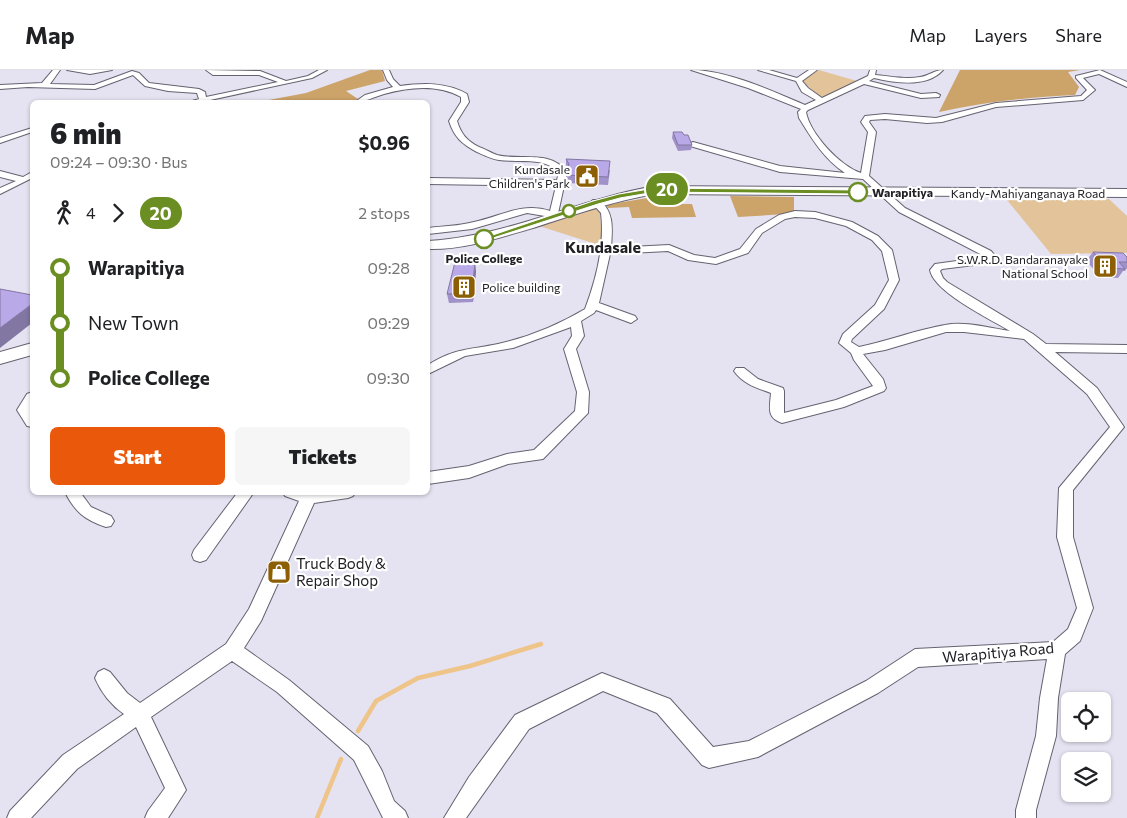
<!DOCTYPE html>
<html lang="en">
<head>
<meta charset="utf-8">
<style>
	body { margin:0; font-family:Commissioner,sans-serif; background:#f6f6f6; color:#202124; height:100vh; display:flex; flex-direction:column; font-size:19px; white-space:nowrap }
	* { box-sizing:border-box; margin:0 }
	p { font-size:16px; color:#757577 }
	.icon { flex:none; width:28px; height:28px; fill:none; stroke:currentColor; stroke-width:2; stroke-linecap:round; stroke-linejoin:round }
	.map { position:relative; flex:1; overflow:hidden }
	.panel { position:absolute; left:30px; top:30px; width:400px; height:395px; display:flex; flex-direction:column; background:#fff; border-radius:8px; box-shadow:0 1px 4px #0004 }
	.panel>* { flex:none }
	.badge { padding:0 10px; border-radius:16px; font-size:18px; line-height:32px }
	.tools { position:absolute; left:1061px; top:622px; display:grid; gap:10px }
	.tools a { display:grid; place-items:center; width:50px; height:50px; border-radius:8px; background:#fff; box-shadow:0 1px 4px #0004; font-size:25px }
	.map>.badge { position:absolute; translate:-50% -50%; box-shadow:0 0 0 2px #fff }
	.legs { display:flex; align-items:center; gap:8px; height:55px; padding:0 20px; font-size:16px }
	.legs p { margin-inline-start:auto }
	.head { display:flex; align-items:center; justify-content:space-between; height:85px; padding:0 20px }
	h1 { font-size:28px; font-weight:800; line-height:38px }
	.primary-button { display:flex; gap:10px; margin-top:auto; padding:10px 20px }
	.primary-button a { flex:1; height:58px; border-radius:8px; background:#ea580c; color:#fff; font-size:20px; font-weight:800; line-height:58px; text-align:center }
	.primary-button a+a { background:#f6f6f6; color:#202124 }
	ul { padding:0 20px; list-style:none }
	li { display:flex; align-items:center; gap:18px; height:55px; font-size:19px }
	li i { display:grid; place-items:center; width:8px; height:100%; margin:0 6px; background:currentColor }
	li i::after { content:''; width:12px; height:12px; margin:-6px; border:4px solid; border-radius:50%; background:#fff }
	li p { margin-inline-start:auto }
	li:first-child i { background:linear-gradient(#0000 50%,currentColor 0) }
	li:last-child i { background:linear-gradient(currentColor 50%,#0000 0) }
	header { display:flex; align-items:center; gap:30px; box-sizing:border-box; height:70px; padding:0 25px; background:#fff; border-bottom:1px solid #e0e0e0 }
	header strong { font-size:24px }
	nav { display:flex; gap:28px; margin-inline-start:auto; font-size:18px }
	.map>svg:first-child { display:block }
	.green { fill:#e3c49a }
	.forest { fill:#cca368 }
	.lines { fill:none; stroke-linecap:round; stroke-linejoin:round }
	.stream { stroke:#efc488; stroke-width:4.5 }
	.minor-casing { stroke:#666270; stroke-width:2 }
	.highway-casing { stroke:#666270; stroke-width:2 }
	.minor { fill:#fff; fill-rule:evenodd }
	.highway { fill:#fff; fill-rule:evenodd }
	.wall { fill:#a091c8 }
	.shaded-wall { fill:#8276a2 }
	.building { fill:#baa9e8; stroke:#8276a2 }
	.line-1 { fill:#6b8e23; stroke:#fff }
	.stop-1-dot { fill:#fff; stroke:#6b8e23; stroke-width:2.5 }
	.labels { text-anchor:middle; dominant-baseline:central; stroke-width:4.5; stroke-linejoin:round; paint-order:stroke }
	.far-poi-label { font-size:12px; fill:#212025; stroke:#fff; text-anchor:end }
	.far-stop-label { font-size:12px; font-weight:bold; fill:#212025; stroke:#fff; text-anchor:start }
	.far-street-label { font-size:12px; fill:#212025; stroke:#fff }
	.poi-label { font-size:15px; fill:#212025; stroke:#fff; text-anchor:start }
	.street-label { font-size:15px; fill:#212025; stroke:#fff }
	.far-district-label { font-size:16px; font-weight:bold; fill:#212025; stroke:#fff }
</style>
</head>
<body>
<header>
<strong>Map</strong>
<nav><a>Map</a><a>Layers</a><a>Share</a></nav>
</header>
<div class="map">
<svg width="1127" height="748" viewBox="0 0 1127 748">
	<rect width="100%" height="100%" fill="#e5e2f1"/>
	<path class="green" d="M819 0 857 11 821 29 802 10Z
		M1109 129 1127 146V183L1051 184 1007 130Z
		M593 138 600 141 602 176 539 156Z"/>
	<path class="forest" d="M370 0H382L385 11 346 21 358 29 353 32H258L306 23Z
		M960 0H1080L1068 2 1079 17 1075 25C1029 27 984 32 939 42Z
		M670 124 674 134H692L696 147 632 148 629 137 608 138 606 135Z
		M730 126 794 127V142L786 144 738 147Z"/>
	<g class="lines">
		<path class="stream" d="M358 661 376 631 418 608 470 596 541 574
			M317 748 341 689"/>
		<g class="minor-casing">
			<path id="minor" d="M53 0H60L50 14 94 15 132 1 139 3 149 13 199 19 205 22 206 27 278 12 259 5H213L206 0 260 1 286 11 308 6 319 0H327L312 8 201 32H189L199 29 197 23 168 21 145 16 133 5 95 19 28 17 0 19V15L42 13Z
				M67 0H112L90 4Z
				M383 0H389L393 9 400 16C423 13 446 12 467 24L469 32 457 51C461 64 467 71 479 77 485 79 491 83 497 85 521 91 549 79 567 102L557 148 527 143 472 159 428 164V158C443 156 459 156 474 152 501 146 523 132 550 141L556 116 428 114V108L557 110 559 102C543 86 518 93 499 90 491 89 484 85 477 82 462 74 454 67 449 51L461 32V27C438 14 409 17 384 24 374 27 365 32 355 32L365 25 393 17 387 10Z
				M691 0C727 0 772 21 805 35L816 30 802 22 796 11 758 0H769L797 8 809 0H817L802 11 808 18 822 28 868 6 870 0H876L875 5C890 6 905 10 920 7 929 6 934 0 943 0 927 18 895 13 874 8L869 11 921 24 936 23 940 25 939 27 921 28 864 14 808 40 806 42C810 64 840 96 861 103L868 62 861 52 865 46 885 44 936 48 996 33 1081 26 1087 20 1076 8V6L1100 0 1127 12V17L1099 4 1083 8 1095 20 1083 30 996 37 942 52 927 53 885 49 870 50 869 52 876 62 869 106 905 138 991 181 996 187 994 192 990 193 942 199 940 201 943 208 947 212 1033 264 1046 274 1127 275V283L1055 282 1097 318 1124 357 1073 420V467L1093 538 1080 571 1065 584 1058 628 1056 666 1036 740V748H1016V740L1036 666 1040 628 1047 589 918 597 878 623 758 687 709 698 702 695 657 643 603 621 529 659 466 748H444L469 707 515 645 602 603 670 629 713 677 749 671 866 611 915 579 1053 572 1068 559 1077 538 1057 467 1059 418 1110 357 1087 324 1024 269 964 262H946L885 280 863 284 883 309 886 318 884 321 844 337 782 353C766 348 770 337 771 323 757 318 743 314 734 301L736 298H744L758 309 783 318 784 321V343L836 330 873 316 854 290 851 283 839 273 843 264 875 235 889 210 882 181 872 170 846 156 815 148 795 147 785 149 762 163 748 183 716 194 688 190 668 181 610 184 599 233 635 246 637 249 631 253 596 240 594 243 581 251 584 266 576 279 589 322 588 343 543 389 508 394 469 408 428 414V402L469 396 507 384 534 380 575 341 577 322 564 279 572 266 571 257 513 278 465 286 428 304V295C455 278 469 280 498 274 529 267 558 255 585 239 596 210 605 175 601 143L591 132 593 130H599C615 142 612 160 611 178L669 175 694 185 715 188 740 179 756 159 779 145 795 141 815 142 852 152 878 166 892 180 899 210 884 239 852 269 851 272 859 277C888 271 916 260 945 255 965 251 989 258 1010 261 990 249 934 222 930 200L935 194 986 187 899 142 863 109 780 102 690 76 689 74 693 72 780 96 845 103C824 89 812 69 799 48L798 42 801 39 748 18Z
				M32 58V62L0 73V68Z
				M0 101 23 107 32 102V108L0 124V118L16 111 0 107Z
				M32 322V337L31 340 32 342V357L27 356 17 340 27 324Z
				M65 422H80L91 437 111 446 114 451 111 456 106 457C85 450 75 442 65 422Z
				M238 422H254L206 490 200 492 194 490 192 485 194 480Z
				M283 422H355L353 426 348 428 314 433 261 551 244 578 289 610 368 676 382 701 394 731 405 741 408 748H383L354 690 277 622 232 591 151 647 186 720 168 748H145L148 741 165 718 136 657 77 699 31 748H7L10 741 63 685 124 644C111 635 101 622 95 608L98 602 104 599 110 602 127 623 140 633 226 574 249 539 299 431 285 426Z"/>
		</g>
		<g class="highway-casing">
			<path id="highway" d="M655 116 1127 119V127L655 124C613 131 573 145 533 158 498 168 464 180 428 179V171C506 167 578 129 655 116Z
				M32 273V285L0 294V282Z"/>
		</g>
		<use href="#minor" class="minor"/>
		<use href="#highway" class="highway"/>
	</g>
	<path class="wall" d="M673 62 684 65 692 75 691 80 678 81 672 68Z
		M566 89 610 100 608 115 566 113V105L568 100 566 98Z
		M1093 182 1127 187V198L1125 201H1123L1118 208 1101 207 1086 191Z
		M476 201 473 232 449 233 447 224Z"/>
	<path class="shaded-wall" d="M475 192 476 201 473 232 472 223Z
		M32 234V253L0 278V258Z"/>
	<path class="building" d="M673 62H682L684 65H688L692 75H678Z
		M566 89 610 91 608 107 566 105 569 94Z
		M1093 182 1123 183 1127 187V192H1119L1125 199 1108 198Z
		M455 192H475L472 223 447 224Z
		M0 219 32 225V234L0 258Z"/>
	<path class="line-1" d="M655 118 858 120 861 122 858 124 655 122 620 128 598 134 487 170 481 169 593 131 619 124Z"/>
	<defs>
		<g id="civic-square" transform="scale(1.25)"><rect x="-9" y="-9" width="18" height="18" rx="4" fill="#8d5f05" stroke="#fff"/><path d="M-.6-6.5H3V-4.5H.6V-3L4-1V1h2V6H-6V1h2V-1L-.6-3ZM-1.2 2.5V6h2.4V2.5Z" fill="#fff"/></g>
		<g id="building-square" transform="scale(1.25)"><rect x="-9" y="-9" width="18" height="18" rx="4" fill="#8d5f05" stroke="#fff"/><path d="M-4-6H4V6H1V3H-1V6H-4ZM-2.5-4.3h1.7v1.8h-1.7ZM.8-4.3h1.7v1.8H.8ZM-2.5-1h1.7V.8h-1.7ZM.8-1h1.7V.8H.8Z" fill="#fff"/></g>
		<g id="shop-square" transform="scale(1.25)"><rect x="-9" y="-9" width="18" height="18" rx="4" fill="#8d5f05" stroke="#fff"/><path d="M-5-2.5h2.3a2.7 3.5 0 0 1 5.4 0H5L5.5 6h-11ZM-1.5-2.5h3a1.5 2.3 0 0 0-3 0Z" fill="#fff"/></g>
	</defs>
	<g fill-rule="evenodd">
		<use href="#civic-square" x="587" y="106"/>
		<use href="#building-square" x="1105" y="196"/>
		<use href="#building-square" x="464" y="217"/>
		<use href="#shop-square" x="279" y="502"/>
	</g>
	<g class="stop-1-dot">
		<circle cx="858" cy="122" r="9"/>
		<circle cx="569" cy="141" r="6"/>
		<circle cx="484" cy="169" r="9"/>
	</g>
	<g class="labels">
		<g class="far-poi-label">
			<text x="570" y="99">Kundasale<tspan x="570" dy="14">Children's Park</tspan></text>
			<text x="1088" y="189">S.W.R.D. Bandaranayake<tspan x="1088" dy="14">National School</tspan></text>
			<text x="482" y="217" text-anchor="start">Police building</text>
		</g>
		<g class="far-stop-label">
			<text x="872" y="122">Warapitiya</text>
			<text x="484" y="188" text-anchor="middle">Police College</text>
		</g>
		<g class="far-street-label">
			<text x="1028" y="123">Kandy-Mahiyanganaya Road</text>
		</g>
		<g class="poi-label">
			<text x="296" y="493">Truck Body &amp;<tspan x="296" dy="17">Repair Shop</tspan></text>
		</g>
		<g class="street-label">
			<text transform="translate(998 582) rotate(-5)">Warapitiya Road</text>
		</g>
		<g class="far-district-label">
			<text x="603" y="176">Kundasale</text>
		</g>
	</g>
</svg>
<div class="tools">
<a><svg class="icon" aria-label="locate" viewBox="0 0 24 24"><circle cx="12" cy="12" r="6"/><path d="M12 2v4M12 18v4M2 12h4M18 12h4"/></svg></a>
<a><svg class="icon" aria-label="layers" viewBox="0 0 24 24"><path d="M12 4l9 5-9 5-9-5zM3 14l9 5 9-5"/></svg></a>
</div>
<b class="badge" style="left:667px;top:119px;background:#6b8e23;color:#fff">20</b>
<section class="panel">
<div class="head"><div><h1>6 min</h1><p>09:24 – 09:30 · Bus</p></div><b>$0.96</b></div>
<div class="legs"><svg class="icon" aria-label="walk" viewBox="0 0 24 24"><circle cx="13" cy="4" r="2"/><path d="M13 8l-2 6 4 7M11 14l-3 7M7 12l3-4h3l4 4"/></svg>4<svg class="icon" aria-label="forward" viewBox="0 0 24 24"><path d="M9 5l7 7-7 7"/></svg><b class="badge" style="background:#6b8e23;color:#fff">20</b><p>2 stops</p></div>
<ul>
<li><i style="color:#6b8e23"></i><b>Warapitiya</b><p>09:28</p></li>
<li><i style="color:#6b8e23"></i><span>New Town</span><p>09:29</p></li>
<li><i style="color:#6b8e23"></i><b>Police College</b><p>09:30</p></li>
</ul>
<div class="primary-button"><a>Start</a><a>Tickets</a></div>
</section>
</div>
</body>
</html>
